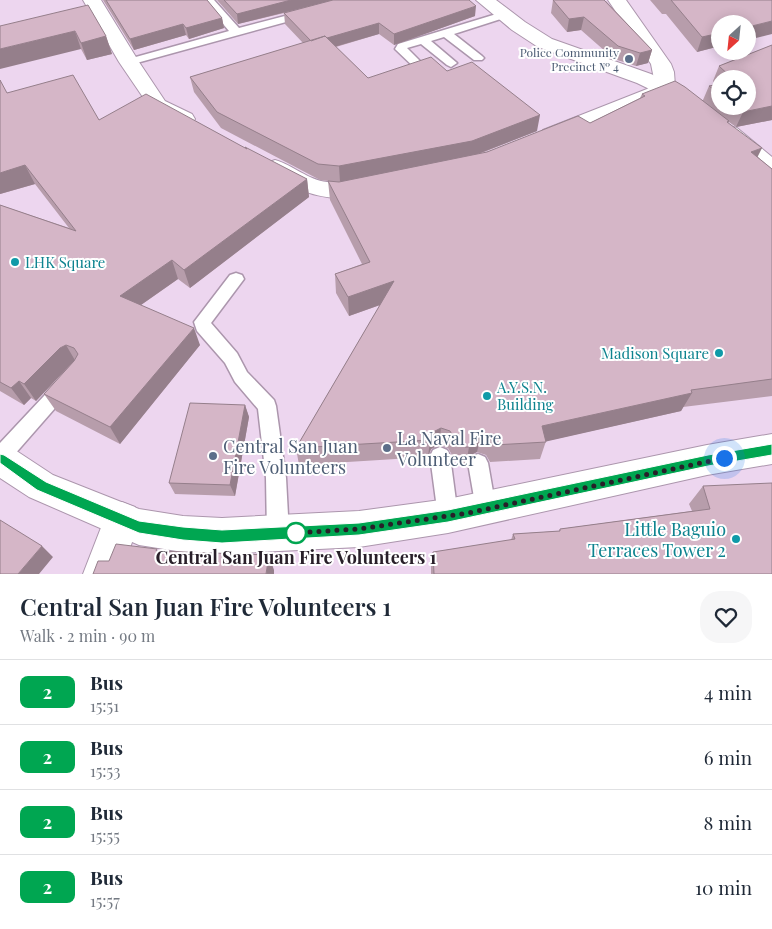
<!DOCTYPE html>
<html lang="en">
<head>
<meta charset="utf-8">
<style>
	body { margin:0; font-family:"Playfair Display",serif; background:#f6f6f7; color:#1f2937; height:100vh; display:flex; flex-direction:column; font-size:19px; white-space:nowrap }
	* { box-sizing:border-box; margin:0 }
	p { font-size:16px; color:#747a83 }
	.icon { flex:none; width:28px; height:28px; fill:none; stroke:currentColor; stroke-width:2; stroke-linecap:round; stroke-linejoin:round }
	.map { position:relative; height:574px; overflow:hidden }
	.sheet { display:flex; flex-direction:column; background:#fff; flex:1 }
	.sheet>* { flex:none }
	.badge { padding:0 10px; border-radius:8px; font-size:18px; line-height:32px }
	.needle { width:32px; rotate:207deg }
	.buttons { position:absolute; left:711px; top:15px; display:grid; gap:10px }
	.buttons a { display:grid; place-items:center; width:45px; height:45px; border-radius:50%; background:#fff; box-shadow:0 2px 12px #0003; font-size:25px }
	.you { position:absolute; width:25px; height:25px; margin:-12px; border:4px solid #fff; border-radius:50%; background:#1a73e8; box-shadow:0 0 0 8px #1a73e833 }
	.map>.badge { position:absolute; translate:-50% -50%; box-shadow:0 0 0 2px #fff }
	.round { display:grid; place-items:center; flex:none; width:52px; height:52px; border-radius:20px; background:#f6f6f7 }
	.head { display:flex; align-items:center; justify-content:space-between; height:85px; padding:0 20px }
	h1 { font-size:24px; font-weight:600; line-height:38px }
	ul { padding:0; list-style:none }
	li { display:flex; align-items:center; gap:15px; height:65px; padding:0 20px; border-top:1px solid #e0e1e3 }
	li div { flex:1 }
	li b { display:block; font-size:19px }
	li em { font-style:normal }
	li .badge { min-width:55px; font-weight:700; text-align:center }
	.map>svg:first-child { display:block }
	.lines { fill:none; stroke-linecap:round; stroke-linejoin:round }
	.service-casing { stroke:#ac96ad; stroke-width:3 }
	.minor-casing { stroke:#ac96ad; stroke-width:2 }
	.secondary-casing { stroke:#ac96ad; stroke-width:2 }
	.service { fill:#fff; fill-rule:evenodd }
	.minor { fill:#fff; fill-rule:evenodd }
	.secondary { fill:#fff; fill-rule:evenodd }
	.wall { fill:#b79dab; fill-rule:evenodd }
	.shaded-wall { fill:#957f8b }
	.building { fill:#d5b6c7; stroke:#957f8b }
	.line { fill:#00a651; stroke:#fff }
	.walk { stroke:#281f29; stroke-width:5; stroke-dasharray:0 9 }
	.service-dot { fill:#5c6f8a; stroke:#fff; stroke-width:2 }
	.culture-dot { fill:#0f9aa8; stroke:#fff; stroke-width:2 }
	.stop-dot { fill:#fff; stroke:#00a651; stroke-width:2.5 }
	.labels { text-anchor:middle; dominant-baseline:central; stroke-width:4; stroke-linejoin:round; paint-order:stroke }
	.far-service-label { font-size:12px; fill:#4e5e75; stroke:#fff; text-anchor:end }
	.culture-label { font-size:15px; fill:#0d838f; stroke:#fff; text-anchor:start }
	.near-service-label { font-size:18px; fill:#4e5e75; stroke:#fff; text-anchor:start }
	.near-culture-label { font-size:18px; fill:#0d838f; stroke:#fff; text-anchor:end }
	.near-stop-label { font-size:18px; font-weight:bold; fill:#281f29; stroke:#fff }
</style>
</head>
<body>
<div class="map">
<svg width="772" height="574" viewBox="0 0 772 574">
	<rect width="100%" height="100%" fill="#edd6ef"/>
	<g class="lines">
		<g class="service-casing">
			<path id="service" d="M203 0H214L239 28 304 11 309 14 308 16 133 64H125L123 62 125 60 229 31Z
				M503 12 507 13 508 15 507 17 454 34 482 56 484 58 482 60H474L444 37 431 41 457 63 451 67 447 65 421 44 407 48 427 68 421 72 417 70 395 49 398 44Z
				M236 273 242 275 244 279 211 323 237 353 247 372 274 400 276 406 286 478 289 534 286 541 278 545 270 541 267 534 266 478 258 409 235 382 225 363 197 331 194 322 230 275Z
				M64 378 70 381 73 386 70 391 7 463 0 466V443L58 381Z
				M440 447 447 450 450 456 458 516 455 523 448 526 441 523 438 516 430 456 433 450Z
				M478 454 485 457 488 463 496 509 493 516 486 519 479 516 476 509 468 463 471 457Z"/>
		</g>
		<g class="minor-casing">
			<path id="minor" d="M83 0H101L139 62 165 101 192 114 195 119 192 124 184 126 176 124 151 109 119 62Z
				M608 0H626L671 64 674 72 675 86 661 97 559 140 551 142 543 140 540 135 543 130 647 89 655 84 651 64Z
				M275 160C293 165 308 180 327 182 343 184 359 177 374 181L378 187 374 193C330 205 305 194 267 173L263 168 267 163Z
				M122 502 135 507 140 519 121 574H83L109 507Z"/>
		</g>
		<g class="secondary-casing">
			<path id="secondary" d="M476 0H496L525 22 552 39 651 74 685 90 700 101 704 105 700 109 693 111 686 109 670 99 637 83 538 47 512 30Z
				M729 126 737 128 772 157V177L764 174 721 138 718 133 721 128Z
				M772 434V464L707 475 448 533 359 547 222 554 183 552 139 545 29 497 0 478V444L12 448 53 475 139 509 183 516 222 518 359 511 448 499 707 445Z"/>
		</g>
		<use href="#service" class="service"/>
		<use href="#minor" class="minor"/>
		<use href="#secondary" class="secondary"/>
	</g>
	<path class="wall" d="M103 0H207L222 18 224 28 189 39 186 35 134 50Z
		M217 0H469L475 16 394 45 379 34 336 47 368 78 447 71 537 131 479 154 590 123 640 98 642 94 703 100 709 86 716 85 713 81 719 66 772 45V120L736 127 729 122 728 123 758 157 772 169V396L683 407 681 411 546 441 540 459 490 462 486 455 477 452 469 456 466 464H461L460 455H452L448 448 439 445 431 449 428 457 299 465 296 448 380 305 349 316 336 293 335 274 362 264 330 200 328 181 320 180 221 128 194 92 190 77 303 43 285 24 284 13 305 8 238 24ZM720 79H748V106H720Z
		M553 0 607 1H606L652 50 648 63 636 66 614 59 581 30 567 32 551 13Z
		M650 0H772L720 24V46L697 52 666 14H662Z
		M0 26 106 36 112 54 87 60 81 49Z
		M7 93 99 120 246 149 307 179 309 197 190 288 178 279 141 305 200 345 120 444 56 411 44 394 70 365 36 401 31 398 24 405 0 391V205L69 228 35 184 0 194Z
		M245 405 249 417 235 496 175 494 169 483Z
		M703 486 772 574H431V567L433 552 511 540 513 534 559 531 560 529 692 511 689 504Z"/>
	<path class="shaded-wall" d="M291 0H334L238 24 237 14Z
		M476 6 475 16 394 45V34Z
		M584 17 581 30 567 32 569 19Z
		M222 18 224 28 189 39 186 28Z
		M772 21V34L748 40V27Z
		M379 23V34L313 53 312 42Z
		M183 24 186 35 134 50 130 39Z
		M75 31 81 49 0 69V49Z
		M720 33V46L697 52 702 37Z
		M106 36 112 54 87 60 81 43Z
		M652 50 648 63 636 66 640 53Z
		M772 106V120L736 127 743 112Z
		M540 115 537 131 470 157 340 182 339 166Z
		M762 148 752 168 751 152Z
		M25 165 35 184 0 194V173Z
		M307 179 309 197 190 288 184 270Z
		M172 260 178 279 128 314 120 296Z
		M394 281V300L349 316 348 297Z
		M194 328 200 345 120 444 110 427Z
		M66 345 76 362 70 365 36 401 24 384 60 348Z
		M19 381 31 398 24 405 11 388Z
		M692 393 681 411 544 442 542 426Z
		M245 405 249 417 235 496 230 485Z
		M441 428 439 445 431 449 428 457 430 440 433 432Z
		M481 435 477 452 469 456 466 464 469 447 473 439Z
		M42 546 53 557 39 574H18Z
		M269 555 274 570V574H266Z"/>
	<path class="building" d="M106 0H207L222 18 186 28 183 24 130 39Z
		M224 0H291L237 14Z
		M333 0H469L476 6 394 34 379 23 327 38 325 36 311 41 284 13Z
		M553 0H604L652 50 640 53 618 46 584 17 569 19Z
		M671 0H772V21L748 27V24H720V33L702 37Z
		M88 5 106 36 81 43 75 31 0 49V26Z
		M325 36 368 78 431 57 447 71 472 62 540 115 472 141 339 166 318 164 217 112 190 77Z
		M772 45V106L743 112 736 106H748V79H733L719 66Z
		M73 75 99 120 146 94 247 149 245 147 307 179 184 270 172 260 120 296 194 328 110 427 44 394 74 361 78 354 74 348 66 345 60 348 24 384 19 381 11 388 0 382V205L76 231 25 165 0 173V80L7 93Z
		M675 81 685 87 729 121 727 122 762 148 751 152 772 169V379L691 390 692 393 542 426 546 442 494 445 490 438 481 435 473 439 469 447H465L463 438H454L450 431 441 428 433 432 430 440 296 448 394 281 348 297 335 274 370 262 328 181 339 182 487 152 578 116 590 123 645 96 642 94Z
		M720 84V94L709 86Z
		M190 403 245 405 230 485 169 483Z
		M772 483V574H434L433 552 515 539 513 534 560 531V529L710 509 703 486Z
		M0 520 42 546 18 574H0Z
		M116 544 157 549 156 551 269 555 266 574H93L98 561H109Z"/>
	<path class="line" d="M772 444V455L708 466 448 522 359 535 222 543 183 540 139 533 37 490 0 463V454L4 455 46 482 139 521 183 527 222 530 359 523 448 510 708 455Z"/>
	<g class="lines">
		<path class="walk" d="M296 533H294L359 529 468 513 724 458"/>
	</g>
	<g class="service-dot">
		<circle cx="629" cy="59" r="5"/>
		<circle cx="387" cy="448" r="5"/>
		<circle cx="213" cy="456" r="5"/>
	</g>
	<g class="culture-dot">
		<circle cx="15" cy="262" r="5"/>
		<circle cx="719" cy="353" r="5"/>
		<circle cx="487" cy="396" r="5"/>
		<circle cx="736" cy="539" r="5"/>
	</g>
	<circle class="stop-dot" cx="296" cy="533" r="10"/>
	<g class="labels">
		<g class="far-service-label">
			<text x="619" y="52">Police Community<tspan x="619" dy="14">Precinct № 4</tspan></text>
		</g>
		<g class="culture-label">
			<text x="25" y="262">LHK Square</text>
			<text x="709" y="353" text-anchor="end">Madison Square</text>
			<text x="497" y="387">A.Y.S.N.<tspan x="497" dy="17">Building</tspan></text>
		</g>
		<g class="near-service-label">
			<text x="397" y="438">La Naval Fire<tspan x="397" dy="21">Volunteer</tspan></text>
			<text x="223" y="446">Central San Juan<tspan x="223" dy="21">Fire Volunteers</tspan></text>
		</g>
		<g class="near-culture-label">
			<text x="726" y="529">Little Baguio<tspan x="726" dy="21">Terraces Tower 2</tspan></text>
		</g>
		<g class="near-stop-label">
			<text x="296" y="557">Central San Juan Fire Volunteers 1</text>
		</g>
	</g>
</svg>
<div class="buttons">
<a><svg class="needle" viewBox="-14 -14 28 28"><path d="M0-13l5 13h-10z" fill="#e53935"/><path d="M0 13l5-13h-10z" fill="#747a83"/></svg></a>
<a><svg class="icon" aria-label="locate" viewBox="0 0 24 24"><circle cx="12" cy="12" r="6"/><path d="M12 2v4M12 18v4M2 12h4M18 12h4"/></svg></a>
</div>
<div class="you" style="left:724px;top:458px"></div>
</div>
<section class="sheet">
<div class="head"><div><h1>Central San Juan Fire Volunteers 1</h1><p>Walk · 2 min · 90 m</p></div><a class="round"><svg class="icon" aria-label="heart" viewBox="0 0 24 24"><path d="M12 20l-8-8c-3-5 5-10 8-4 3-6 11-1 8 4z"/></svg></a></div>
<ul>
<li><span class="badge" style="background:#00a651;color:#fff">2</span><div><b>Bus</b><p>15:51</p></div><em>4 min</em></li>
<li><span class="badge" style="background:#00a651;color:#fff">2</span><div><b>Bus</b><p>15:53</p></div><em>6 min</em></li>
<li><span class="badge" style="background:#00a651;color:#fff">2</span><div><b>Bus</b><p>15:55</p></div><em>8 min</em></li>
<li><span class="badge" style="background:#00a651;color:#fff">2</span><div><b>Bus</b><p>15:57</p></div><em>10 min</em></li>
</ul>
</section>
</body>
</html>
